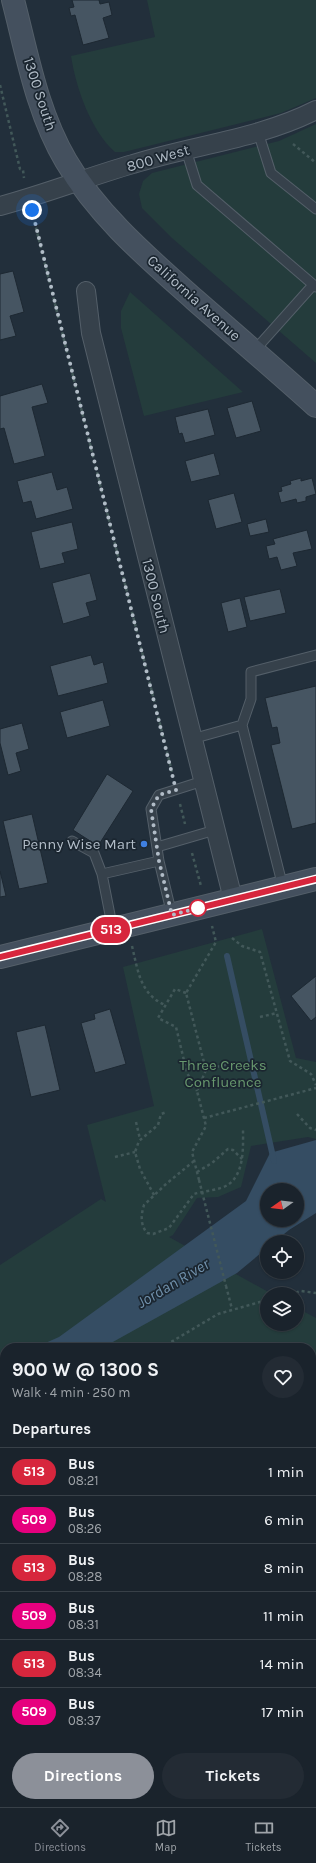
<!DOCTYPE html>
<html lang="en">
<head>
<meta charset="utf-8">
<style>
	body { margin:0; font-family:Karla,sans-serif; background:#232b34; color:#f1f3f6; height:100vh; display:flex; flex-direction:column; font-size:15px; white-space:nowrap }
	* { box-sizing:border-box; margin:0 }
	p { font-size:13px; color:#9fa4a9 }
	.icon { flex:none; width:22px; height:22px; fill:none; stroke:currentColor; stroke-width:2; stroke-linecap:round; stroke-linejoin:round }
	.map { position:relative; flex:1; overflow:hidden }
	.drawer { position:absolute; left:0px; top:1343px; width:316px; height:464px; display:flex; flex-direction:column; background:#1a232c; border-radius:16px 16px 0 0; box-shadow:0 1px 3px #0004,0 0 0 1px #384048 }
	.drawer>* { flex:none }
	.badge { padding:0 8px; border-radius:13px; font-size:14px; line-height:26px }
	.needle { width:26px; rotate:256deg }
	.controls { position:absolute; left:260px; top:1183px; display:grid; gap:8px }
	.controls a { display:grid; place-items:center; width:44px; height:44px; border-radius:50%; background:#1a232c; box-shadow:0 1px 3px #0004,0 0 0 1px #384048; font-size:20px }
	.you { position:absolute; width:20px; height:20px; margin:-10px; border:3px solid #fff; border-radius:50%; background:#1a73e8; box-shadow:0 0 0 6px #1a73e833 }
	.map>.badge { position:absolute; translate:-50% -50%; box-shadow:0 0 0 2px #fff }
	h2 { padding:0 12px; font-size:15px; line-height:36px }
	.round { display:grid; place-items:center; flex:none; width:42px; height:42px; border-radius:21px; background:#232b34 }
	.head { display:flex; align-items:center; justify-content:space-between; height:68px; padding:0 12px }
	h1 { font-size:19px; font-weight:700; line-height:30px }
	.action { display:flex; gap:8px; margin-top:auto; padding:8px 12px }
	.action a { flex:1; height:46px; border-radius:24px; background:#8c9099; color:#fff; font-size:16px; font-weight:700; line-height:46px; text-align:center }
	.action a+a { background:#232b34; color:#f1f3f6 }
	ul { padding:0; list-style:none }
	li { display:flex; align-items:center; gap:12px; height:48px; padding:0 12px; border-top:1px solid #384048 }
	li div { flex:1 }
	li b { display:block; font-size:15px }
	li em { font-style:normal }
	li .badge { min-width:44px; font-weight:700; text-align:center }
	.tab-bar { display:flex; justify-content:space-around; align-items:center; height:56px; border-top:1px solid #384048; background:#1a232c; font-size:11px; color:#9fa4a9 }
	.tab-bar a { display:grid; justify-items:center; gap:2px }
	.tab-bar .selected { color:#8c9099 }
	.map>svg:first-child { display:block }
	.green { fill:#243c3c }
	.water { fill:#354d63; fill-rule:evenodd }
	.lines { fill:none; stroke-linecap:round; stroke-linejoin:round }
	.stream { stroke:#354d63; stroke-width:6 }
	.building { fill:#465562; stroke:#1d2832 }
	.lane-casing { stroke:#545f69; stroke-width:11 }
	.street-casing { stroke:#545f69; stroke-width:20 }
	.secondary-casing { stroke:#545f69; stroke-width:24 }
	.path { stroke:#425859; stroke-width:2.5; stroke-dasharray:3 3; stroke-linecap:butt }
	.lane { stroke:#36414b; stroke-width:9 }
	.street { stroke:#36414b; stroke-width:18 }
	.secondary { stroke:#44505e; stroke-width:22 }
	.path-bridge { stroke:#425859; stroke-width:2.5; stroke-dasharray:3 3; stroke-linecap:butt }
	.line-casing { stroke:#fff; stroke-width:9 }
	.line { stroke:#d7263d; stroke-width:6 }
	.walk { stroke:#b1bcc7; stroke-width:4; stroke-dasharray:0 7.2 }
	.shop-dot { fill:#3f7fe0; stroke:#1b2630; stroke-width:1.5 }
	.stop-dot { fill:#fff; stroke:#d7263d; stroke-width:2 }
	.labels { text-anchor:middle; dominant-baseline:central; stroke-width:3.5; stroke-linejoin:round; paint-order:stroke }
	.street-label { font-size:15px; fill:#b1bcc7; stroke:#1b2630 }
	.poi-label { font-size:15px; fill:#b1bcc7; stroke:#1b2630; text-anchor:end }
	.park-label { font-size:15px; fill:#68986e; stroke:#1b2630 }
	.water-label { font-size:16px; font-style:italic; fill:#7090ab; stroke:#1b2630 }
</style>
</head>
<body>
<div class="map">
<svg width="316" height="1807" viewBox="0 0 316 1807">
	<rect width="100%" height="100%" fill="#222f3b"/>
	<path class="green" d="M147 0H316V98L281 113 124 152H115C91 131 76 88 71 56L155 37Z
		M316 124V363L172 238 142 208 139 194 143 181 152 173 279 141Z
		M130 292 243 392 144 416 121 328V311Z
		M262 929 296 1058 316 1062V1139L308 1137 251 1146 241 1187 218 1197 197 1198 173 1235 169 1237 272 1294H267V1324H297V1308L316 1318V1374L311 1375V1348H5V1456L0 1458V1265L101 1199 106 1202 87 1125 154 1106 123 967Z"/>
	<path class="water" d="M316 1140V1213L289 1230 274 1242H267V1248L237 1273 102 1348H34L59 1337 246 1201 270 1153ZM267 1190H297V1220H267Z
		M5 1362V1401L0 1403V1364Z"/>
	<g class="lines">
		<path class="stream" d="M227 956 274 1161"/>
	</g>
	<path class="building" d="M72 0H99L100 4 109 2 112 15 103 18 109 38 83 45 75 15 71 16 69 8 74 7Z
		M13 271 24 312 10 316 16 336 0 340V274Z
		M42 384 48 403 32 407 45 456 14 464 4 428 0 429V396Z
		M252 401 261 431 236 438 227 408Z
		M208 409 215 435 185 443 182 433 179 434 175 417Z
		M214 453 220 475 191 482 185 461Z
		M52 472 57 490 67 487 73 509 36 519 31 501 23 503 17 481Z
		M301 478V481L312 478 316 494 306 497V501L297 503 296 499 281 503 278 492 282 491 281 487 291 484 290 481Z
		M234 493 242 522 216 529 208 500Z
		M266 519 269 532 250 536 247 524Z
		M72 522 78 549 62 553 65 563 40 569 31 532Z
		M307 530 312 549 293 553 297 566 281 570 277 557 269 559 266 546 275 544 273 539Z
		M90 573 97 600 86 603 90 616 63 624 52 583Z
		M280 589 286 613 250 621 244 597Z
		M240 598 247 627 228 632 221 603Z
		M91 655 94 665 103 662 108 683 58 696 50 666Z
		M316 686V823L292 829 271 745 280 743 277 727 272 728 265 698Z
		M103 700 110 726 67 738 60 712Z
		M22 723 29 749 16 753 21 771 8 775 0 743V729Z
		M107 774 133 791 98 846 73 830Z
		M32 814 48 883 19 889 3 821Z
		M0 871 6 896 0 897Z
		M316 976V1017L311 1021 291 996Z
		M110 1009 126 1064 95 1073 81 1023 95 1019 94 1014Z
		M45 1025 60 1090 31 1097 16 1032Z
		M5 1500V1534L0 1535V1501Z
		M5 1634V1675L0 1676V1635Z
		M5 1728V1777L0 1778V1729Z
		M311 1760H314L316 1769V1793L311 1794Z
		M217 1802H234L235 1807H208L207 1805Z
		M263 1802H282L264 1807Z"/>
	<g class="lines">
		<g class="lane-casing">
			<path id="lane" d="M258 132 271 173 316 209
				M186 150 197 185 316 287
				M254 351 313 285
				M242 725 283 887
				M192 739 242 725 251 699V672L316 655
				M72 841 94 853 102 874
				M157 847 215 830
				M159 861 151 809 159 795 203 781
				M113 930 102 874 159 861 172 915"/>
		</g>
		<g class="street-casing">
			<path id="street" d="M0 206C45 194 88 177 133 164 193 145 259 139 316 110
				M86 291 91 333 233 899
				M311 1527 316 1536
				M0 1592 5 1590"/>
		</g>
		<g class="secondary-casing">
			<path id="secondary" d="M13 0C27 54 37 112 66 161 98 216 148 258 195 300 235 335 276 370 316 406
				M0 957 316 879"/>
		</g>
		<path class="path" d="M0 85 20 169 23 170 24 178
			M293 144 316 163
			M33 216 173 776
			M180 804 185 824
			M192 853 201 886
			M232 938 242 946 260 952 290 1061 311 1074 316 1085
			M132 946C138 971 140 994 165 1005
			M186 993 175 989 158 1018 176 1027 187 1073 197 1091
			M260 1017 277 1013
			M206 1070 227 1064
			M297 1114 310 1128 316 1130
			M204 1118 316 1088
			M136 1122 140 1139
			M115 1157 135 1152
			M194 1161 166 1184 144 1205C141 1215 140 1224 147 1233L153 1234 169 1228 194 1194C204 1191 221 1190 229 1184 245 1172 243 1145 243 1128
			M197 1172 212 1163 228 1149 233 1150 242 1159
			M199 1180 192 1152 206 1126 197 1091 206 1070 186 993 216 942 212 926
			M154 1195 140 1169 135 1152 139 1141 158 1125 161 1114 167 1112
			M226 1286 232 1309
			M290 1294 301 1291 316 1293
			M161 1348 218 1314 267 1300
			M0 1439 5 1436"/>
		<use href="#lane" class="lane"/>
		<use href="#street" class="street"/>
		<use href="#secondary" class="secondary"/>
		<path class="path-bridge" d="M199 1180 226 1286"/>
	</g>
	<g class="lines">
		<g class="line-casing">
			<path id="line" d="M0 957 316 879"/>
		</g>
		<use href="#line" class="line"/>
		<path class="walk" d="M32 210 176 790 159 795 151 809 159 861 172 915 198 908"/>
	</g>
	<circle class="shop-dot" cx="144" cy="844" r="4"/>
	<circle class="stop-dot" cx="198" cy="908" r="8"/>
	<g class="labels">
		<g class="street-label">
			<text transform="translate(40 94) rotate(72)">1300 South</text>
			<text transform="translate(158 158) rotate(-16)">800 West</text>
			<text transform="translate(194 298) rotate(42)">California Avenue</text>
			<text transform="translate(156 596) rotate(76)">1300 South</text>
		</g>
		<g class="poi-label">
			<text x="136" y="844">Penny Wise Mart</text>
		</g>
		<g class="park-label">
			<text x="223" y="1065">Three Creeks<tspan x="223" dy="17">Confluence</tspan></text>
		</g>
		<g class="water-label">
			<text transform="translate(173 1283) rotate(-31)">Jordan River</text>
		</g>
	</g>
</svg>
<div class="controls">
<a><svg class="needle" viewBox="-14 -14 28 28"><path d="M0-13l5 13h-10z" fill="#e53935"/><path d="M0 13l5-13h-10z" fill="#9fa4a9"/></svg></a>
<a><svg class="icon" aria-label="locate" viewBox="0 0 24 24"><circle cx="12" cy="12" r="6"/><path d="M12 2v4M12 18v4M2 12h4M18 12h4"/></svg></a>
<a><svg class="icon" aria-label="layers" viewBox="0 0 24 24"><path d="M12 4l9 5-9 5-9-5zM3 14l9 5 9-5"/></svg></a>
</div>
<div class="you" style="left:32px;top:210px"></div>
<b class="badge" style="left:111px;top:930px;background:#d7263d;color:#fff">513</b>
<section class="drawer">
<div class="head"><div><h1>900 W @ 1300 S</h1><p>Walk · 4 min · 250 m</p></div><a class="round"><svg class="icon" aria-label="heart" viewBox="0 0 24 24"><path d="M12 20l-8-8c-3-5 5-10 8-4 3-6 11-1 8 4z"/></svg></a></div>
<h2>Departures</h2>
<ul>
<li><span class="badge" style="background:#d7263d;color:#fff">513</span><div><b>Bus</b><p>08:21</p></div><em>1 min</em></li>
<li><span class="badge" style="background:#e6007e;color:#fff">509</span><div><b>Bus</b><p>08:26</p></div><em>6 min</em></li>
<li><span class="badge" style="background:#d7263d;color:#fff">513</span><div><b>Bus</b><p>08:28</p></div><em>8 min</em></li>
<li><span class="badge" style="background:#e6007e;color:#fff">509</span><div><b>Bus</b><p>08:31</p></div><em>11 min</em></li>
<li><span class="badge" style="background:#d7263d;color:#fff">513</span><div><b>Bus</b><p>08:34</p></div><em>14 min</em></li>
<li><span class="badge" style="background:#e6007e;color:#fff">509</span><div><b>Bus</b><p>08:37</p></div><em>17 min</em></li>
</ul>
<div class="action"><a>Directions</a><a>Tickets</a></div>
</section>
</div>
<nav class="tab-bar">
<a class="selected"><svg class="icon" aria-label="directions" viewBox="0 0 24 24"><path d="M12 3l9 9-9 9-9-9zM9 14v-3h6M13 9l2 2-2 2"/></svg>Directions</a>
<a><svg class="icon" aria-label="map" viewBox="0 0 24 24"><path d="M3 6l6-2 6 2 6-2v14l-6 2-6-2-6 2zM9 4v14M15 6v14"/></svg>Map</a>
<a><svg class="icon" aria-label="tickets" viewBox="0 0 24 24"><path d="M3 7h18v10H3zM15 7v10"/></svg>Tickets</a>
</nav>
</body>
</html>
